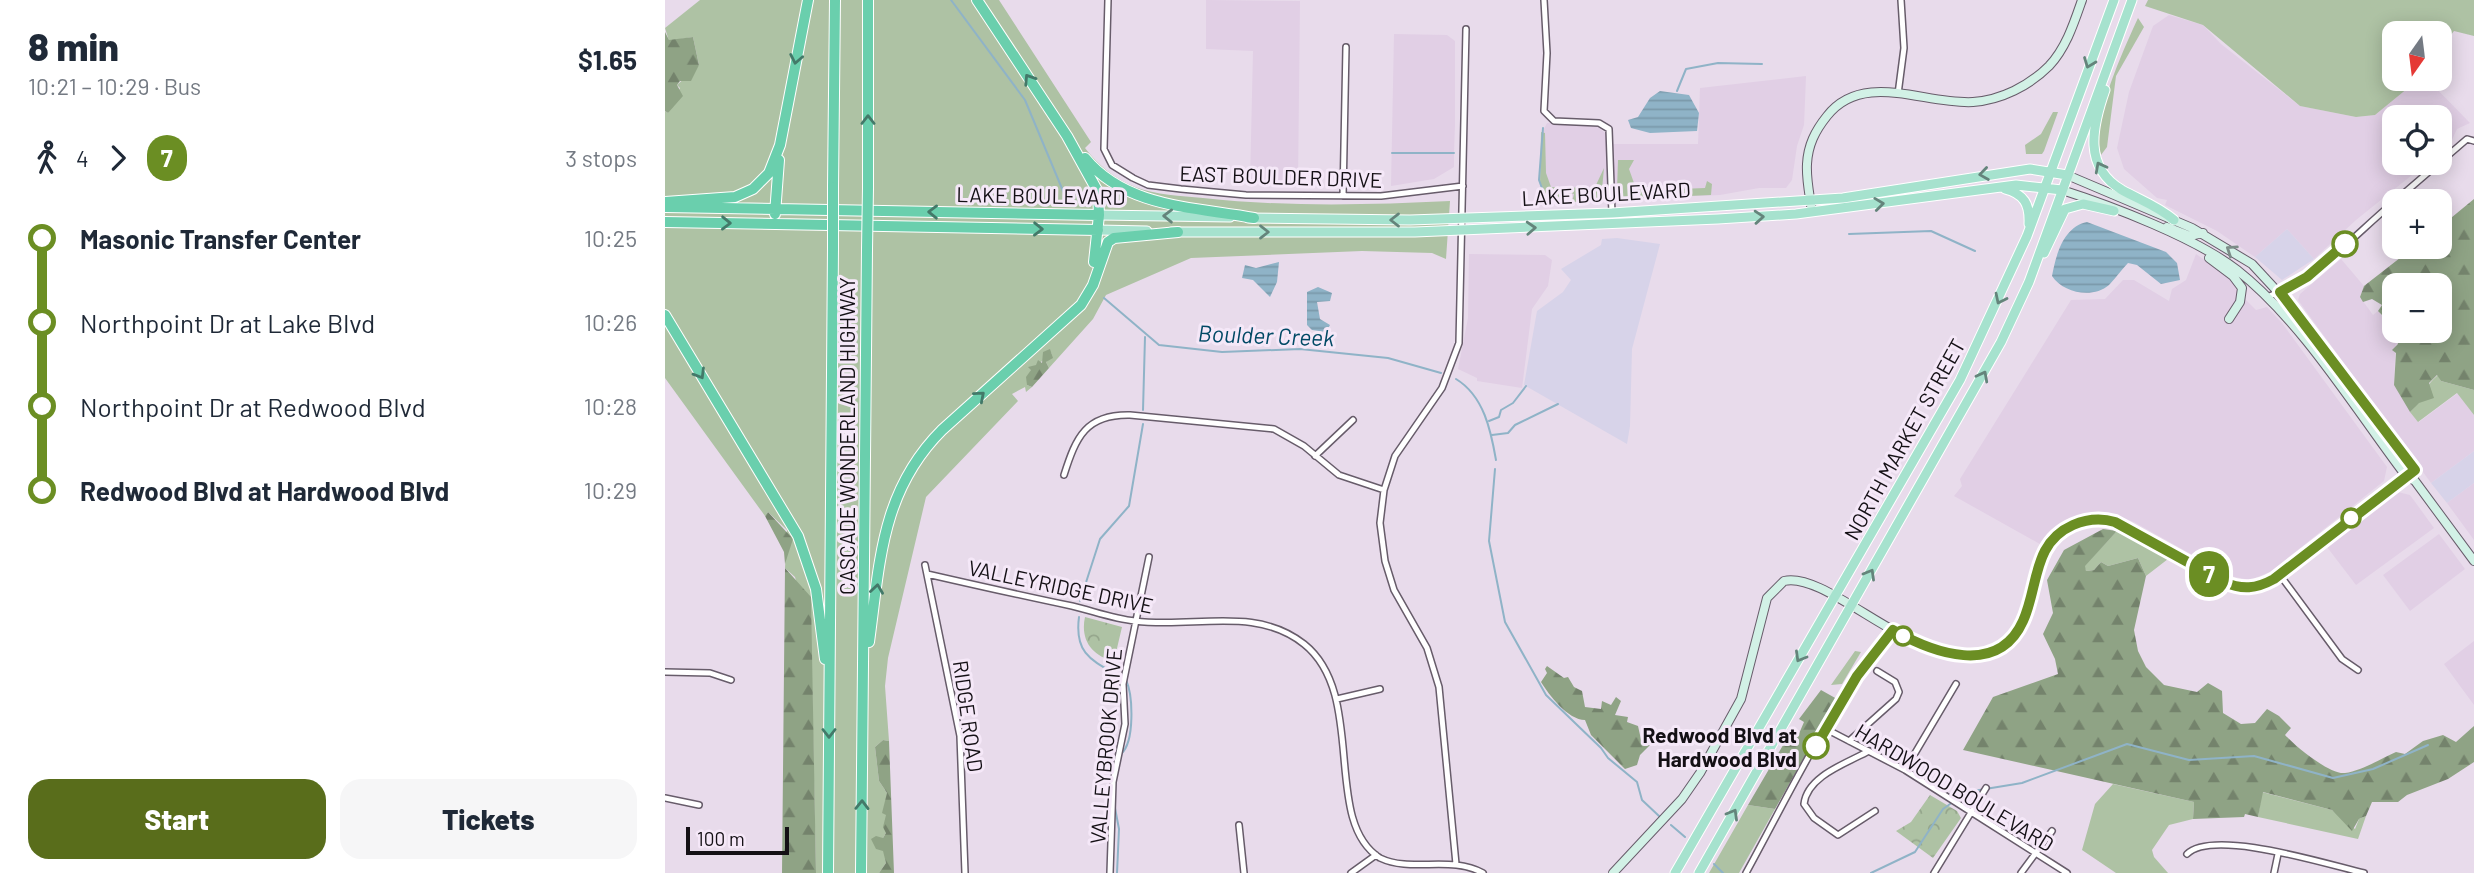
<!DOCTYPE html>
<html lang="en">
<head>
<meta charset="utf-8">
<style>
	body { margin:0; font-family:Barlow,sans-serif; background:#f6f6f7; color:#1f2937; height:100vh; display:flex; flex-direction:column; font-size:26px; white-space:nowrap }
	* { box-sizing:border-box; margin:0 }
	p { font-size:23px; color:#747a83 }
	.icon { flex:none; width:38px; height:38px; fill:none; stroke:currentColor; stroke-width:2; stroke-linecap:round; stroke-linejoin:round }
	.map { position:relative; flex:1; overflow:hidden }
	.panel { display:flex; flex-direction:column; background:#fff; width:665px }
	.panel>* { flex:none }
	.badge { padding:0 14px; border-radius:23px; font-size:24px; line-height:46px }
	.needle { width:46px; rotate:194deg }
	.tools { position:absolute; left:1717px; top:21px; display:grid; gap:14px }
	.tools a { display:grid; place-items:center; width:70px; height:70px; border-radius:14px; background:#fff; box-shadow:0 4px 18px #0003; font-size:35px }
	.scale { position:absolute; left:21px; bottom:18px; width:103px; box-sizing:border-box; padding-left:7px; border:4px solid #141015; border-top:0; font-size:19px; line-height:24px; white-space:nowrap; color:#141015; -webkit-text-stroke:5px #f5e8f8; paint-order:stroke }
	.map>.badge { position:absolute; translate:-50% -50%; box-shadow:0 0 0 4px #fff }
	.legs { display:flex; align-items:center; gap:10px; height:77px; padding:0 28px; font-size:23px }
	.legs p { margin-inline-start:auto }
	.head { display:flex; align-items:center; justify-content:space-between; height:119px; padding:0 28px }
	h1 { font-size:38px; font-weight:800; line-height:52px }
	.button { display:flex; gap:14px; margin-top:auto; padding:14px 28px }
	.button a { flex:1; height:80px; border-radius:21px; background:#596d1b; color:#fff; font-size:28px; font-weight:800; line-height:80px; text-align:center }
	.button a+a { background:#f6f6f7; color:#1f2937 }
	ul { padding:0 28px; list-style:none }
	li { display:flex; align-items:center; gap:24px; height:84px; font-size:26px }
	li i { display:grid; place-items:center; width:10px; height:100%; margin:0 9px; background:currentColor }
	li i::after { content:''; width:18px; height:18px; margin:-9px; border:5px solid; border-radius:50%; background:#fff }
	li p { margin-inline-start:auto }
	li:first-child i { background:linear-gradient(#0000 50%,currentColor 0) }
	li:last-child i { background:linear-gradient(currentColor 50%,#0000 0) }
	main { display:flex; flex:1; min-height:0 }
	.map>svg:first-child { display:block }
	.built { fill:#e1cfe5 }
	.industrial { fill:#d7d3e9 }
	.green { fill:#aec2a4 }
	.forest { fill:url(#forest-firs) }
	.park { fill:url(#park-crowns) }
	.water { fill:url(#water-rules) }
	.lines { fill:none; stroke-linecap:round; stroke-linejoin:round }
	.stream { stroke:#8fb3c7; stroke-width:2 }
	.street-casing { stroke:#675c6a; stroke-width:8 }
	.secondary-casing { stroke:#675c6a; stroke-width:10 }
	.primary-casing { stroke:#fff; stroke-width:11 }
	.highway-casing { stroke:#fff; stroke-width:12 }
	.street { stroke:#fff; stroke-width:5 }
	.secondary { stroke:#d2f1e6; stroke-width:8 }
	.primary { stroke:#a6e2ce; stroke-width:9 }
	.highway { stroke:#6acfad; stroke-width:10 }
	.highway-bridge-casing { stroke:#fff; stroke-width:12; stroke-linecap:butt }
	.highway-bridge { stroke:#6acfad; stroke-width:10 }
	.oneway { stroke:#437969 }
	.oneway2 { stroke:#64847b }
	.oneway3 { stroke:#7c8c88 }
	.line-1-casing { stroke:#fff; stroke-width:16 }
	.line-1 { stroke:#6b8e23; stroke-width:10 }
	.stop-1-dot { fill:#fff; stroke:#6b8e23; stroke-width:3.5 }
	.labels { text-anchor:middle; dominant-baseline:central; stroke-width:6; stroke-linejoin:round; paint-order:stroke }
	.street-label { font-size:21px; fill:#141015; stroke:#f5e8f8 }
	.stop-label { font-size:21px; font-weight:bold; fill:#141015; stroke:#f5e8f8; text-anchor:end }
	.water-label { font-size:23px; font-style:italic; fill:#004965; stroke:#f5e8f8 }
</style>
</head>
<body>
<main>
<section class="panel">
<div class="head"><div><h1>8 min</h1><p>10:21 – 10:29 · Bus</p></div><b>$1.65</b></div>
<div class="legs"><svg class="icon" aria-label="walk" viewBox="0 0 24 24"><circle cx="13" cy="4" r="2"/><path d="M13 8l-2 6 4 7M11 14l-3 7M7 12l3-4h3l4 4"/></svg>4<svg class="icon" aria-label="forward" viewBox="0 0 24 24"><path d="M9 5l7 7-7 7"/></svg><b class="badge" style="background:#6b8e23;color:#fff">7</b><p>3 stops</p></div>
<ul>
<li><i style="color:#6b8e23"></i><b>Masonic Transfer Center</b><p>10:25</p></li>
<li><i style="color:#6b8e23"></i><span>Northpoint Dr at Lake Blvd</span><p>10:26</p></li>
<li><i style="color:#6b8e23"></i><span>Northpoint Dr at Redwood Blvd</span><p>10:28</p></li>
<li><i style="color:#6b8e23"></i><b>Redwood Blvd at Hardwood Blvd</b><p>10:29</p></li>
</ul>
<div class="button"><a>Start</a><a>Tickets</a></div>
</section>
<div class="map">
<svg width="1809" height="873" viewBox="0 0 1809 873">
	<defs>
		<pattern id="forest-firs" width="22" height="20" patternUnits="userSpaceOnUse" patternTransform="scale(1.75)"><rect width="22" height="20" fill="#8fa385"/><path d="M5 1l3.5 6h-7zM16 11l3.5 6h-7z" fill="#74836c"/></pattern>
		<pattern id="park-crowns" width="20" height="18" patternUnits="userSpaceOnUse" patternTransform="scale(1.75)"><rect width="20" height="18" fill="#aec2a4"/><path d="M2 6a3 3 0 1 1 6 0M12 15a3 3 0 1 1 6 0" fill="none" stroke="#95a68c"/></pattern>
		<pattern id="water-rules" width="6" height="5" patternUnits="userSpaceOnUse" patternTransform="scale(1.75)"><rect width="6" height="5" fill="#8fb3c7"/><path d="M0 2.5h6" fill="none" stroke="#7a99aa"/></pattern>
	</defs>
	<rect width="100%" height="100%" fill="#e8dbeb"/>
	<path class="built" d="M541 0 635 1 633 184 585 183 588 51 541 49Z
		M1504 15 1538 25 1556 44 1635 106 1691 117 1710 115 1754 79H1762L1805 123 1792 129 1786 142 1775 152 1774 117H1729V163H1762L1691 220 1649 259 1622 229 1590 257 1552 231 1500 205 1502 200 1492 198 1459 169 1452 148 1464 92 1488 26Z
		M729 34 782 35 790 41V125L789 153H786L789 154V167L769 179 726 186Z
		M1141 76 1139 125 1132 146 1127 180 1121 188H1094L1055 195 885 202 876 184V135L882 123 933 127 940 133 942 144H1033L1035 88Z
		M804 254 880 255 887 260 883 286 867 309 857 388 812 381V378L793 369 803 318Z
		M1531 254 1567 279 1572 291 1591 310 1602 307 1617 323 1722 467 1719 481 1605 572 1585 580 1565 576 1469 522 1447 514 1426 513 1404 519 1387 530 1375 544 1289 496 1297 486 1295 479 1406 300 1440 299 1458 280H1469L1504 301 1507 289 1521 280Z
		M1676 259 1699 286 1695 297 1708 315 1713 311 1731 331 1729 385 1754 422 1793 393 1809 415V451L1766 483 1633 300 1635 294Z
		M1809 483V540L1782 503Z
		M1733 492 1745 495 1769 528 1691 585 1662 547Z
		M1774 534 1800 569 1745 611 1718 575Z
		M1809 641V705L1779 664Z"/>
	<path class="industrial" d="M1622 229 1649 259 1617 280 1590 257Z
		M952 238 995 244 967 349 965 426 962 444 859 385 872 311 898 292 906 280 896 269 936 245 937 239Z
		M1809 451V483L1782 503 1766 483Z"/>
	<path class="green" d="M35 0H334L426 142 420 148C433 165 450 179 470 187 491 195 516 196 538 198 620 207 703 205 785 201L781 259 767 253 697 251 526 258 441 295 428 319 384 368 381 362 387 353 366 370 362 385 367 387 361 392 360 387 347 394 353 401 261 497 223 658 220 686 224 741 218 740 210 747 214 781 222 793 221 833 218 838 221 863 214 873H151L146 641 130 577 120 568 122 530 103 512 100 516 0 378V111L3 113 15 88 12 85 34 65 28 37 4 41 0 28Z
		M1483 0H1809V36L1789 31 1775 49 1774 33H1729V79H1754L1710 115 1691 117 1635 106 1538 25 1480 6Z
		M1473 18 1479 27 1451 76 1442 147 1436 155C1424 123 1459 49 1473 18Z
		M1388 112H1393L1379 151 1377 154H1361L1360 145 1376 134Z
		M876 132 880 133 881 173 886 187 926 188 931 185 939 168 936 200 907 202 909 194 906 193V202H885L875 183Z
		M953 160H969L964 169 969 183C992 190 1017 189 1040 188L1042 181 1047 184 1046 195 957 199 952 189Z
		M1773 375 1776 381 1809 390V415L1792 393 1753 422 1745 412C1757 400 1760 385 1773 375Z
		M1452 531 1503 559 1481 576 1473 558 1443 566 1436 562 1429 570 1421 571 1419 566Z
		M1190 651 1196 652 1177 684 1166 685Z
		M1448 784 1529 802 1528 819 1504 825 1487 850 1489 857 1503 873H1451L1417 850 1430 804Z
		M1597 792 1667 810 1690 829 1694 819 1701 816 1693 839 1593 817Z
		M1083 805 1110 809 1074 873H1044Z"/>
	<path class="forest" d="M0 32 4 40 28 37 34 65 26 81H15L12 85 18 96 3 113 0 111Z
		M1809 199V390L1776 381 1772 375 1764 383 1769 398 1754 403 1745 412 1729 385 1731 353 1727 350 1733 344 1731 331H1774V285H1729V327L1713 311 1717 305 1707 299 1698 302 1695 297 1699 286 1749 247H1774L1775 227Z
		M385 349 388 358 381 362 384 368 367 387 362 385 361 377 366 370 363 367 371 365 373 360 377 363 378 352Z
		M103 512 128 539 120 564 119 552 100 516Z
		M1438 529 1452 531 1420 566 1421 571 1429 570 1436 562 1443 566 1473 558 1481 576 1469 630 1473 651 1481 667 1499 685 1532 692 1543 683 1557 691 1558 713 1576 724 1590 723 1602 709 1614 716 1626 728 1620 735C1630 746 1665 775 1680 773 1696 771 1715 759 1731 752L1740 754 1758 741 1778 735 1791 742 1809 726V762L1783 779 1742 795 1733 802H1707L1701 816 1694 819 1687 831 1667 810 1598 792 1593 817 1580 814 1579 817 1528 819 1529 802 1298 750 1328 697 1393 674 1390 659 1378 634 1388 613 1382 580 1399 550Z
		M120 568 146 597 151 873H117Z
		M882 666 899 678 903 677 909 687 917 691 920 707 936 709 937 701 946 705 951 697 956 701 950 715 963 717 962 722 973 726 977 744 985 745 975 755 972 765 960 769 926 735 920 720C903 720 884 695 876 682L882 673 880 669Z
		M1156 690 1172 699 1110 809 1083 805 1124 735 1133 736 1139 722 1134 719Z
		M218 740 224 741 229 873H214L221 863 218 851 211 849 206 839 211 836 218 838 221 833 218 827 221 815 217 813 222 793 214 781 210 747Z"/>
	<path class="park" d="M420 617 457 627 449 661C427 656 415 640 420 617Z
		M1265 795 1292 811 1296 818 1268 858 1231 831 1246 822Z"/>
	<path class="water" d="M995 91 1024 95 1034 113 1032 131 985 133 966 128 963 120 973 117 985 98Z
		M1422 222 1501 252 1512 263 1515 280 1496 284 1472 265 1463 263C1456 270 1451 278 1444 285 1428 299 1398 293 1387 276 1391 255 1398 227 1422 222Z
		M614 262 612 282 605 297 588 280 577 278 580 265 591 268Z
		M653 287 667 293 665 301 652 302 655 319 665 325 661 332 647 330 642 325V292Z"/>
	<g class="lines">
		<path class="stream" d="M286 0 360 100 403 203
			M1012 91 1021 69 1053 63 1097 64
			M878 128 874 180 878 191
			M727 153H789
			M1184 234 1266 231 1310 251
			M439 298 494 345 557 352 635 349 723 358 776 373
			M791 379C819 396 826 431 831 460
			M478 410 480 337
			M824 421 834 417 836 410 848 403 861 386
			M827 435 843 433 850 425 893 404
			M830 469 824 541 840 622 881 695 936 748 943 758 972 782 977 800 994 816
			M415 601 435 539 464 506 478 424
			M414 617C409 655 428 661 456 677
			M456 754C470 742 468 695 461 680
			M446 785 449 760
			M450 808 454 829 452 873
			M1006 825 1020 837
			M1049 864 1058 873
			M1206 873 1250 852 1278 809 1302 792 1357 783 1462 744 1524 760 1589 756 1668 778 1708 769 1763 745"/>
		<g class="street-casing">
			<path id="street" d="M443 0 439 149 447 165 468 178 483 185 516 189 581 195 716 196 798 186
				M879 0 882 53 879 111 889 121 934 123 944 129 947 214
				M1233 94 1239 48 1236 0
				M678 196 681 47
				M1730 201 1802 139 1809 141
				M1602 297C1652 279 1689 235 1729 202
				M650 456 688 420
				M399 475C411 437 421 414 465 415L609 429 639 446 674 475 719 490
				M260 565 295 736 300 873
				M262 574C310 585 359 596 407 606 428 611 449 619 470 621 527 629 590 605 639 644 703 695 656 821 715 858 747 873 785 855 818 873
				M1615 575 1677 659 1693 670
				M0 672 45 673 66 680
				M672 699 715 689
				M1161 729 1240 770 1402 873
				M1184 741 1231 699 1234 692 1230 682 1212 671
				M1204 751C1182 763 1142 776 1139 804L1149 818 1173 835 1210 811
				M1240 770 1291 684
				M0 798 34 805
				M574 825 579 873
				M1522 854C1548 828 1664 865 1699 873
				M791 864 774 687 762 648 729 590 720 561 715 523 719 490 730 456 777 388 794 343 801 29
				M445 873 448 782 460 724 458 684 484 557
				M686 873 711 855
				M1081 873C1126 791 1167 702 1228 630
				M1269 873 1321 788
				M1356 873 1387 831
				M1609 873 1613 854"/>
		</g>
		<g class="secondary-casing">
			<path id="secondary" d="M1402 175 1527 228 1587 264 1637 318 1750 470V474
				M1397 190C1447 206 1531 238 1572 270 1638 322 1690 409 1741 476L1750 481 1809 561
				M1147 212C1145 196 1141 180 1142 164 1143 145 1150 131 1162 116 1198 70 1260 105 1308 102 1336 100 1364 86 1384 66 1401 48 1409 23 1417 0
				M1502 227 1525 236 1538 233
				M1544 258 1568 276 1577 288 1575 302 1564 319
				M1645 342 1665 363
				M948 873 1017 799 1035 773 1076 699 1102 598 1119 581C1164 570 1256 675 1320 654 1384 633 1350 543 1414 523 1426 519 1438 519 1450 522L1559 582C1577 590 1591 589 1609 579L1750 470"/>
		</g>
		<g class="primary-casing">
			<path id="primary" d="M1440 90C1427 127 1418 167 1457 190 1475 200 1493 206 1509 220
				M1340 189C1359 194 1365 204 1364 224
				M434 215 565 217
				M583 218 745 220 947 213 1178 198 1365 169 1402 175
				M433 230 482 231
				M506 232H750L1053 219 1131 214 1351 185 1397 190
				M1379 253 1400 209 1418 204 1449 211
				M1010 873 1295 380 1362 236 1449 0
				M1034 873 1336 342 1364 282 1467 0"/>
		</g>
		<g class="highway-casing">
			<path id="highway" d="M312 0 402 136 433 192 434 215 429 262
				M420 158C461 208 530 207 589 218
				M168 187 170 0
				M203 188V0
				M0 202 70 197 88 189 104 173 115 145 143 0
				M0 207 434 215
				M110 214 114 160
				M0 222 433 230
				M0 315 133 536 151 589 160 659
				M204 642C215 562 216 491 277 430L416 305 428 285 443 242 449 238 513 232
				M163 873 168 248
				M196 873 202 249"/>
		</g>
		<use href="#street" class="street"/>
		<use href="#secondary" class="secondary"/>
		<use href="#primary" class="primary"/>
		<use href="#highway" class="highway"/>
		<g class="highway-bridge-casing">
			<path id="highway-bridge" d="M168 248V187
				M202 249 203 188"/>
		</g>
		<use href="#highway-bridge" class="highway-bridge"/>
	</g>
	<defs><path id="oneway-chevron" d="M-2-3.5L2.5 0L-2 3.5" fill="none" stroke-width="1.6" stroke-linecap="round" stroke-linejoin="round" transform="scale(1.75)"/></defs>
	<g class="oneway">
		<use href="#oneway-chevron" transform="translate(131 59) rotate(101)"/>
		<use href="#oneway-chevron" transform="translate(364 79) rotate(-123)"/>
		<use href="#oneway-chevron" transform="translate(203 120) rotate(-90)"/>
		<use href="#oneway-chevron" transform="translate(268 212) rotate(-179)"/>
		<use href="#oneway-chevron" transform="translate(61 223) rotate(1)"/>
		<use href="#oneway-chevron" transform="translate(373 229) rotate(1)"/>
		<use href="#oneway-chevron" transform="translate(35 374) rotate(59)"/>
		<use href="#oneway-chevron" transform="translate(315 396) rotate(-41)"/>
		<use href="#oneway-chevron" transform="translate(212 589) rotate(-82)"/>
		<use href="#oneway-chevron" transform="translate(164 733) rotate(90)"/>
		<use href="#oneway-chevron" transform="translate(197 805) rotate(-89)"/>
	</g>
	<g class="oneway2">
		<use href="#oneway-chevron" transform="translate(1424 63) rotate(111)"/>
		<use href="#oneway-chevron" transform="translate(1435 167) rotate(-118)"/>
		<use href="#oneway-chevron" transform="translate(1319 174) rotate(172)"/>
		<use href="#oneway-chevron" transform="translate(1214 204) rotate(-7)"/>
		<use href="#oneway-chevron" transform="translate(503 216) rotate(-179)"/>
		<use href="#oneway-chevron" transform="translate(1094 217) rotate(-4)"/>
		<use href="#oneway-chevron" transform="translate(730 220) rotate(-180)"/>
		<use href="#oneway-chevron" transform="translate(866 228) rotate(-3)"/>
		<use href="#oneway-chevron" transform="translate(599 232)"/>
		<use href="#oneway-chevron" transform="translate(1335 299) rotate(116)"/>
		<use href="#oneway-chevron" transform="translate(1318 376) rotate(-62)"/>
		<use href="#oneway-chevron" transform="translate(1205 574) rotate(-60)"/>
		<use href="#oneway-chevron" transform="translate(1135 657) rotate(120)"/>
		<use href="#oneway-chevron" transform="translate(1068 814) rotate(-60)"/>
	</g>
	<use class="oneway3" href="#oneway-chevron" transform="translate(1566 250) rotate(-146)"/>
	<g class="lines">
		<g class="line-1-casing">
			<path id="line-1" d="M1151 746 1192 676 1228 630C1268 653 1333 677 1358 621 1374 586 1367 543 1408 525 1422 519 1437 518 1450 522L1559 582C1577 590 1591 589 1609 579L1750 470 1615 292 1642 277 1680 244"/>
		</g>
		<use href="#line-1" class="line-1"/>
	</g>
	<g class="stop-1-dot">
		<circle cx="1680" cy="244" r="12"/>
		<circle cx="1686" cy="518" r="9"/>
		<circle cx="1238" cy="636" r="9"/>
		<circle cx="1151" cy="746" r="12"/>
	</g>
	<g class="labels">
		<g class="street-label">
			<text transform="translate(616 176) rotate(2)">EAST BOULDER DRIVE</text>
			<text transform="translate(941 193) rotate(-3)">LAKE BOULEVARD</text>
			<text transform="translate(376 195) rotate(1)">LAKE BOULEVARD</text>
			<text transform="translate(181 436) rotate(-90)">CASCADE WONDERLAND HIGHWAY</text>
			<text transform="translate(1239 439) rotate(-61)">NORTH MARKET STREET</text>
			<text transform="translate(396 586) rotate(12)">VALLEYRIDGE DRIVE</text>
			<text transform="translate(304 716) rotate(82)">RIDGE ROAD</text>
			<text transform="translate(440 746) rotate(-85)">VALLEYBROOK DRIVE</text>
			<text transform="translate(1290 787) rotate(31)">HARDWOOD BOULEVARD</text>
		</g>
		<g class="stop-label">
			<text x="1132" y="734">Redwood Blvd at<tspan x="1132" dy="24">Hardwood Blvd</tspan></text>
		</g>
		<g class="water-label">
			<text transform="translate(601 335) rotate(2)">Boulder Creek</text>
		</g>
	</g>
</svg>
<div class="tools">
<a><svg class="needle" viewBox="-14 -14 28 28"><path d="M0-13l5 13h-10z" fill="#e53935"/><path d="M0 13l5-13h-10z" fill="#747a83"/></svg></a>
<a><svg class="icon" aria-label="locate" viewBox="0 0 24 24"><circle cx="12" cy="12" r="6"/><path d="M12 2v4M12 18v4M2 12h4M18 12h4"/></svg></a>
<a>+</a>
<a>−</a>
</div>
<div class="scale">100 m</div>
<b class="badge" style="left:1544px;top:574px;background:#6b8e23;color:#fff">7</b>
</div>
</main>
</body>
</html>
